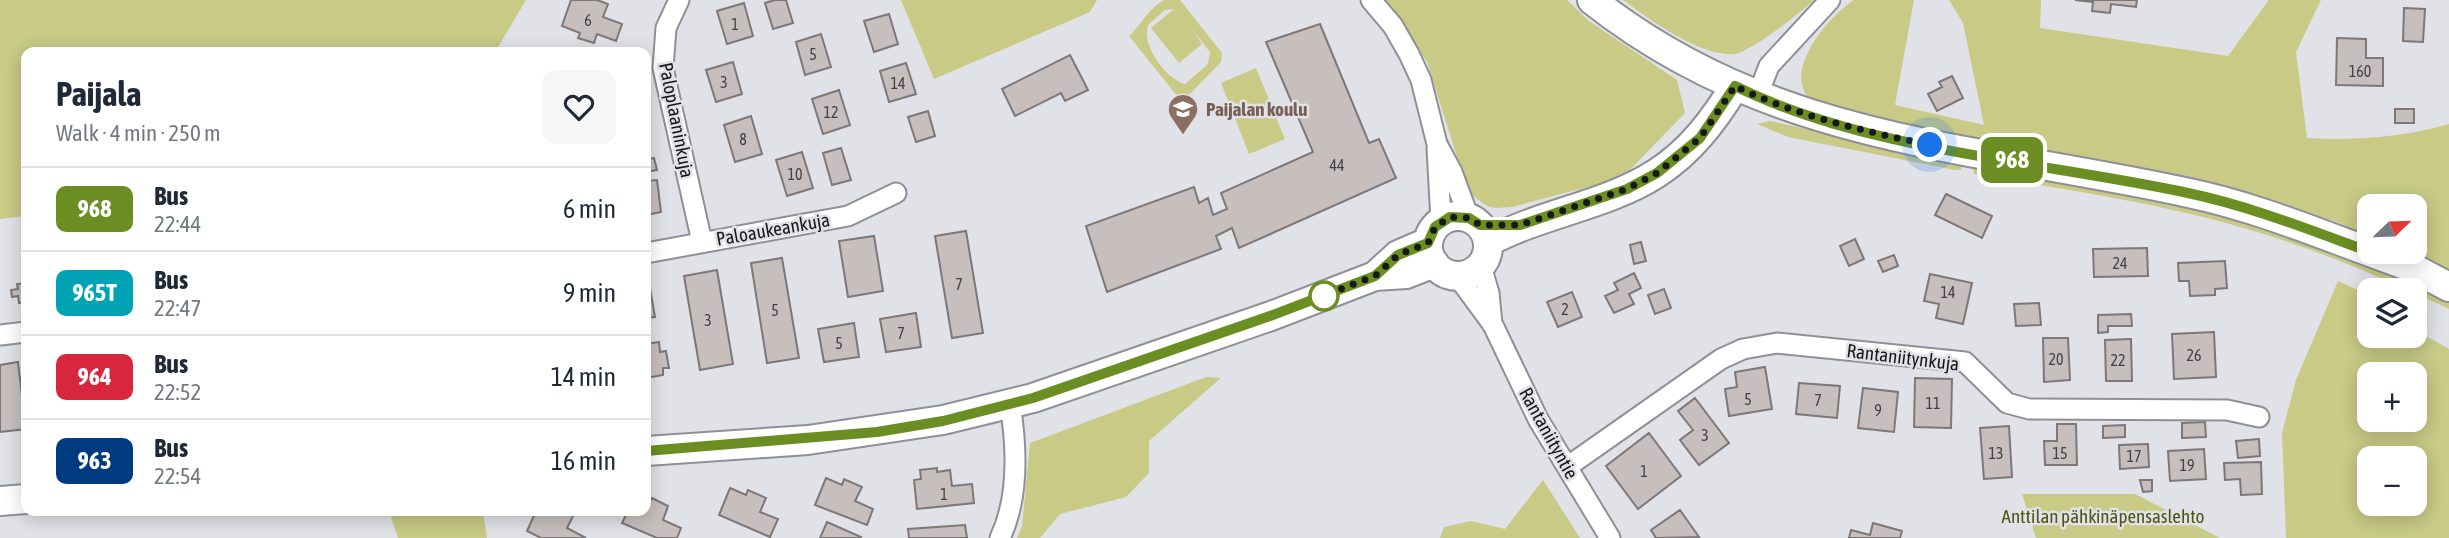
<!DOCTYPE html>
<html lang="en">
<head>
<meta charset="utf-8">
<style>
	body { margin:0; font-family:"Asap Condensed",sans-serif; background:#f6f6f7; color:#1f2937; height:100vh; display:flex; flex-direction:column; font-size:26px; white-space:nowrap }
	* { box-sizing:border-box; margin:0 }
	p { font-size:23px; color:#747a83 }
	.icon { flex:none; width:38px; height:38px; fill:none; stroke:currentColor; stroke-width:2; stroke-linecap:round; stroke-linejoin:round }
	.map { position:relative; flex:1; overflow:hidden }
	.details { position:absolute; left:21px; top:47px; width:630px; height:469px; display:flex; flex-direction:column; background:#fff; border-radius:14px; box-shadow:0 4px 18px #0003 }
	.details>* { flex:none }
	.badge { padding:0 14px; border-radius:10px; font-size:24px; line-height:46px }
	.needle { width:46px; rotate:67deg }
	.fabs { position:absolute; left:2357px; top:194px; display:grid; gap:14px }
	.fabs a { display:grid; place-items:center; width:70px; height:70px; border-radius:14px; background:#fff; box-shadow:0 4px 18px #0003; font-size:35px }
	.you { position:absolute; width:35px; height:35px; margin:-18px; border:5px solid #fff; border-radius:50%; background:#1a73e8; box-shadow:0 0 0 10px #1a73e833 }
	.map>.badge { position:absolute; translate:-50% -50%; box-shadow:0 0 0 4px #fff }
	.round { display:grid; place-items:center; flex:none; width:74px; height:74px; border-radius:14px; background:#f6f6f7 }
	.headline { display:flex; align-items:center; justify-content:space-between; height:119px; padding:0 35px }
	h1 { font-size:33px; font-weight:700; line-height:52px }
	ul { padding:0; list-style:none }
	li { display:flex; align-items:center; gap:21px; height:84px; padding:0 35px; border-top:2px solid #e0e1e3 }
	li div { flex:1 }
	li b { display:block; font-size:26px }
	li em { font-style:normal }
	li .badge { min-width:77px; font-weight:700; text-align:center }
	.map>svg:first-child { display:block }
	.green { fill:#c8ca86; fill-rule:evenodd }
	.building { fill:#c6bfbe; stroke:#7d7777; stroke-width:2 }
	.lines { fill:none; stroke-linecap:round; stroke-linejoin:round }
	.street-casing { stroke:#8f9095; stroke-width:23 }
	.secondary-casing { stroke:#8f9095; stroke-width:32 }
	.street { stroke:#fff; stroke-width:19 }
	.secondary { stroke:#fff; stroke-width:28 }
	.line-casing { stroke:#fff; stroke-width:16 }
	.line { stroke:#6b8e23; stroke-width:10 }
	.walk { stroke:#17181a; stroke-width:7; stroke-dasharray:0 12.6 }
	.stop-dot { fill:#fff; stroke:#6b8e23; stroke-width:3.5 }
	.labels { text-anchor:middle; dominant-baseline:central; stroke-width:5; stroke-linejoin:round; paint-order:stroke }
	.number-label { font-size:16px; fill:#434243 }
	.education-label { font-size:19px; font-weight:bold; fill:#785e54; stroke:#e1e2e7; text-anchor:start }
	.street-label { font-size:19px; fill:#17181a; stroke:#e1e2e7 }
	.park-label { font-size:19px; fill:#515217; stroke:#e1e2e7 }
</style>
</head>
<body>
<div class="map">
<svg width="2449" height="538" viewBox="0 0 2449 538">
	<rect width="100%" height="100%" fill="#e1e2e7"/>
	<path class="green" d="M0 0H526L495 52H26V216L0 219Z
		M901 0H1097L1090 12 934 79Z
		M1164 0H1180L1222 53 1221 62 1182 102 1129 36C1142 25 1147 9 1164 0ZM1174 9 1151 28 1179 63 1202 44 1192 29 1210 52 1208 64 1185 84C1166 79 1139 43 1149 24L1165 10Z
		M1385 0H1567L1589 21 1677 80 1685 113 1622 178 1512 207 1496 208 1487 206 1473 196 1466 185 1427 62Z
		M1623 0H1814C1801 12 1750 53 1734 54 1700 57 1649 19 1623 0Z
		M1854 0H1914L1895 105 1984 125 1963 23 1949 0H2041L2040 28 2228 56 2269 0H2321L2296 52 2307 138C2354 141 2404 137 2449 124V272L2408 252H2415V206H2370L2369 235 2334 221 2214 185 1848 115C1837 110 1816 107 1808 97 1784 68 1830 15 1854 0Z
		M1256 68 1285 139 1249 154 1221 83Z
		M1770 121 1960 163 1962 166 1961 170H1955L1788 137 1757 124Z
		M1977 166 2087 183 2280 229 2449 297V309C2372 272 2289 238 2203 217 2128 198 2050 187 1974 174L1973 168Z
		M2338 281 2369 295 2370 336H2415V316L2420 318 2421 333 2449 349V538H2286L2282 433 2296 380ZM2370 374H2415V420H2370ZM2370 458H2415V504H2370Z
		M1206 377 1221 378 1149 441V473L1126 497 1060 514 1040 538H1017L1022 526 1030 443Z
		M1543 480 1580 538H1440L1444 527 1471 521 1505 529Z
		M2022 494H2135L2220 538H2036Z
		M389 511H483L487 538H398Z"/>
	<path class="building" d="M571 0H597L608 4 603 17 622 24 616 41 597 34 594 43 578 38 580 33 562 26Z
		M775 0H786L793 23 773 29 765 3Z
		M2075 0H2137L2136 7 2111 4 2110 13 2092 11 2093 2Z
		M744 3 753 36 727 44 717 11Z
		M2404 8 2425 9 2423 42 2403 41Z
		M889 14 898 44 874 52 864 21Z
		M1320 24 1369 143 1379 139 1396 178 1239 248 1232 228 1216 236 1221 249 1107 292 1086 226 1194 187 1199 203 1208 198 1213 215 1227 209 1221 193 1313 152 1266 42Z
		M821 34 831 67 805 75 796 42Z
		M2337 38 2366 39V58H2383V86L2336 85Z
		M1070 55 1088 90 1065 101 1061 93 1015 116 1002 89Z
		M733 62 742 94 716 102 706 70Z
		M906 63 916 94 889 102 880 71Z
		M1952 76 1963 98 1937 111 1928 94 1942 87 1939 82Z
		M839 90 850 125 823 134 812 99Z
		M2395 109H2414V123H2395Z
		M928 111 935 136 916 142 908 117Z
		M751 116 762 154 735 162 724 125Z
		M841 148 851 180 832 185 823 153Z
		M802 152 813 188 787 196 776 160Z
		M654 158 657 170 646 172V159Z
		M657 180 661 212 646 215V181Z
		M1946 194 1992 216 1982 238 1935 215Z
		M966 231 983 333 952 338 935 236Z
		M874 236 883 291 848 297 839 241Z
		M1855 239 1864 259 1849 266 1840 246Z
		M1641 242 1646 261 1634 264 1630 245Z
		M2147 248 2148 276 2094 277 2093 249Z
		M1894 255 1898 266 1883 272 1878 261Z
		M782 258 799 358 767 363 751 263Z
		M2225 261 2227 288 2215 289V295L2190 296 2189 281H2179L2178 263Z
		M717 270 733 364 700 370 684 276Z
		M1634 273 1641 288 1629 294 1634 304 1614 313 1605 296 1618 290 1614 283Z
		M1930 274 1972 283 1963 324 1936 318 1939 304 1924 301Z
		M646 276H648L655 317 646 318Z
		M26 283V302L19 303 18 296 12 297 11 290 18 289 17 284Z
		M1664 289 1671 308 1655 314 1648 295Z
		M1572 292 1582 317 1558 327 1547 302Z
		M2039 303 2041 325 2016 326 2014 304Z
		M916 313 921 347 886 352 880 319Z
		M2131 314 2132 326H2108V332L2098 333V315Z
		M854 323 859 357 824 362 818 329Z
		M2214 332 2216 377 2174 379 2172 334Z
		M2043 338H2068L2070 380 2044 382Z
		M2131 339 2132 381H2106L2105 340Z
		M659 342 660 352 666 351 669 368H663V375L646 378V344Z
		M18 362 26 429 0 432V365Z
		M1765 367 1772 409 1729 416 1725 389 1737 387 1735 372Z
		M1915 378 1952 379 1951 428 1914 427Z
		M1799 383 1840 386 1837 418 1796 414Z
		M1863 388 1898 392 1894 432 1858 428Z
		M1695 398 1729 443 1699 465 1680 440 1693 430 1678 411Z
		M2205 422 2206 437 2182 438V423Z
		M2057 424H2076L2077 465H2045L2044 441H2057Z
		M2125 425V437L2103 438V426Z
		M2009 426 2012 477 1984 479 1980 428Z
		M1649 433 1681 476 1638 509 1606 466Z
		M2259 439 2260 456 2238 458 2236 441Z
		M2148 444 2149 467 2120 469 2119 445Z
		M2204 449 2206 479 2170 481 2168 451Z
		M2261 462 2262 494 2241 495 2240 479 2225 480 2224 463Z
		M937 468V472L950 470 952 486 972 484 974 503 917 509 914 480 921 479 920 470Z
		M826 478 842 485 844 479 862 487 855 501 873 509 867 525 815 505Z
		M2140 480H2152V491L2143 492Z
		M730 488 746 495 748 490 766 498 760 512 778 519 770 537 719 515Z
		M652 498 668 506 663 520 681 528 677 538H657L622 523 628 511H646V501L649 503Z
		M1680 510 1699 537 1656 538 1651 530Z
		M536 511H567L574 514 567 528 586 538H541L527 531Z
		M827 522 861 537 860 538H820Z
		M1873 523 1902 531 1900 538H1849L1851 530 1870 535Z
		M965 525 967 538H909L908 529Z"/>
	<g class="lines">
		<g class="street-casing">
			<path id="street" d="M679 0 666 28 663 68 702 242
				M1371 0 1393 26 1409 54 1421 80 1437 144 1452 172 1469 218
				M1757 97 1769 66 1830 0
				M1437 148 1441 221
				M646 253 848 216 896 193
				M1481 266 1489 293 1492 324
				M1457 276 1493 325 1538 419 1610 538
				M0 335 26 332
				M1567 467 1721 359 1743 349 1777 343 1965 362 2007 403 2029 409 2227 410 2259 417
				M1000 538C1019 498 1017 447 1010 404"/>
		</g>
		<g class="secondary-casing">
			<path id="secondary" d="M1592 0C1772 143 1975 146 2189 193 2251 206 2310 230 2370 252
				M1428 246a30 30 0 1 1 60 0a30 30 0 1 1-60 0Z
				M1488 242C1542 213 1608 205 1657 173 1691 151 1714 120 1735 86
				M2370 252 2411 267 2449 287
				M1375 276 1398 255 1428 242
				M646 451 808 440 943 420 1033 398 1271 316 1375 276 1406 274 1434 263
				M0 501 26 499"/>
		</g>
		<use href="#street" class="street"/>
		<use href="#secondary" class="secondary"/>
	</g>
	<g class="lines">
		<g class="line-casing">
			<path id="line" d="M646 451 877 432 943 421 1033 398 1270 316 1375 276 1398 255 1428 243 1435 227 1450 217 1469 218 1480 225H1520L1627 189 1657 173 1700 138 1735 86C1866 151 2044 162 2188 193 2250 206 2310 230 2370 252"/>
		</g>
		<use href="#line" class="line"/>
		<path class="walk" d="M1324 296 1315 299 1375 276 1398 255 1428 243 1435 227 1450 217 1469 218 1480 225H1520L1627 189 1657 173 1700 138 1735 86C1796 116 1864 131 1930 145"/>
	</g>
	<defs>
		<g id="school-pin" transform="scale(1.575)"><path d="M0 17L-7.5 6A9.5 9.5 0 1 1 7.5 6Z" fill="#8d6e63" stroke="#e1e2e7"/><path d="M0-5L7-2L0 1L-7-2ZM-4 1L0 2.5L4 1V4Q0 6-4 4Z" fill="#fff"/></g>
	</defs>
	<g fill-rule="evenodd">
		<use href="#school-pin" x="1183" y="109"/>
	</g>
	<circle class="stop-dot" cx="1324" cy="296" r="14"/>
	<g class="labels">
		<g class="number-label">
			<text x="588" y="20">6</text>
			<text x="735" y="24">1</text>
			<text x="813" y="54">5</text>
			<text x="2360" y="71">160</text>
			<text x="724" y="82">3</text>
			<text x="898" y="83">14</text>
			<text x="831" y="112">12</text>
			<text x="743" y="139">8</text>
			<text x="1337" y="165">44</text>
			<text x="795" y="174">10</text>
			<text x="2120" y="263">24</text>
			<text x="959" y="284">7</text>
			<text x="1948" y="292">14</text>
			<text x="1565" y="309">2</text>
			<text x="775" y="310">5</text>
			<text x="708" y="320">3</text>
			<text x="901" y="333">7</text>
			<text x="839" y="343">5</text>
			<text x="2194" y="355">26</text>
			<text x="2056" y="359">20</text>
			<text x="2118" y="360">22</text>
			<text x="1748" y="399">5</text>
			<text x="1818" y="400">7</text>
			<text x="1933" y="403">11</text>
			<text x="1878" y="410">9</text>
			<text x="1705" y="435">3</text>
			<text x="1996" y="453">13</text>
			<text x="2060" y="453">15</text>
			<text x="2134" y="456">17</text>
			<text x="2187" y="465">19</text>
			<text x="1644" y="471">1</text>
			<text x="944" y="494">1</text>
		</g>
		<g class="education-label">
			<text x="1206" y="109">Paijalan koulu</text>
		</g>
		<g class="street-label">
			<text transform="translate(677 120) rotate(79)">Paloplaaninkuja</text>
			<text transform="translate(773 229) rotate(-10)">Paloaukeankuja</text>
			<text transform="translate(1903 357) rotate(7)">Rantaniitynkuja</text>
			<text transform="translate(1549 433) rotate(61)">Rantaniityntie</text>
		</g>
		<g class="park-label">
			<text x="2103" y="516">Anttilan pähkinäpensaslehto</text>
		</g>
	</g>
</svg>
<div class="fabs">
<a><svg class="needle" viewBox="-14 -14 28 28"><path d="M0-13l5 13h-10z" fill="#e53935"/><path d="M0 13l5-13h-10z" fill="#747a83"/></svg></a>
<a><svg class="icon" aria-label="layers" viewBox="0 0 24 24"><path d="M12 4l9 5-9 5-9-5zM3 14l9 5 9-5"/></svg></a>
<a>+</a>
<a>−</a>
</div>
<div class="you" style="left:1930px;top:145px"></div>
<b class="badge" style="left:2012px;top:160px;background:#6b8e23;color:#fff">968</b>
<section class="details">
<div class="headline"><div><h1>Paijala</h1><p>Walk · 4 min · 250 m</p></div><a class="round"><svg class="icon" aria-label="heart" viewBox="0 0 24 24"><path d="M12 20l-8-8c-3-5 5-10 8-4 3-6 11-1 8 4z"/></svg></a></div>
<ul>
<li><span class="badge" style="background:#6b8e23;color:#fff">968</span><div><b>Bus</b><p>22:44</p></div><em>6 min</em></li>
<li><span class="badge" style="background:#00a3b4;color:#fff">965T</span><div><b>Bus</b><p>22:47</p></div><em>9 min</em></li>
<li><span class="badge" style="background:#d7263d;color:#fff">964</span><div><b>Bus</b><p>22:52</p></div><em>14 min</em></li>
<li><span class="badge" style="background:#003b80;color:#fff">963</span><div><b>Bus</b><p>22:54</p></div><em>16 min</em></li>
</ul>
</section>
</div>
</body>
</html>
